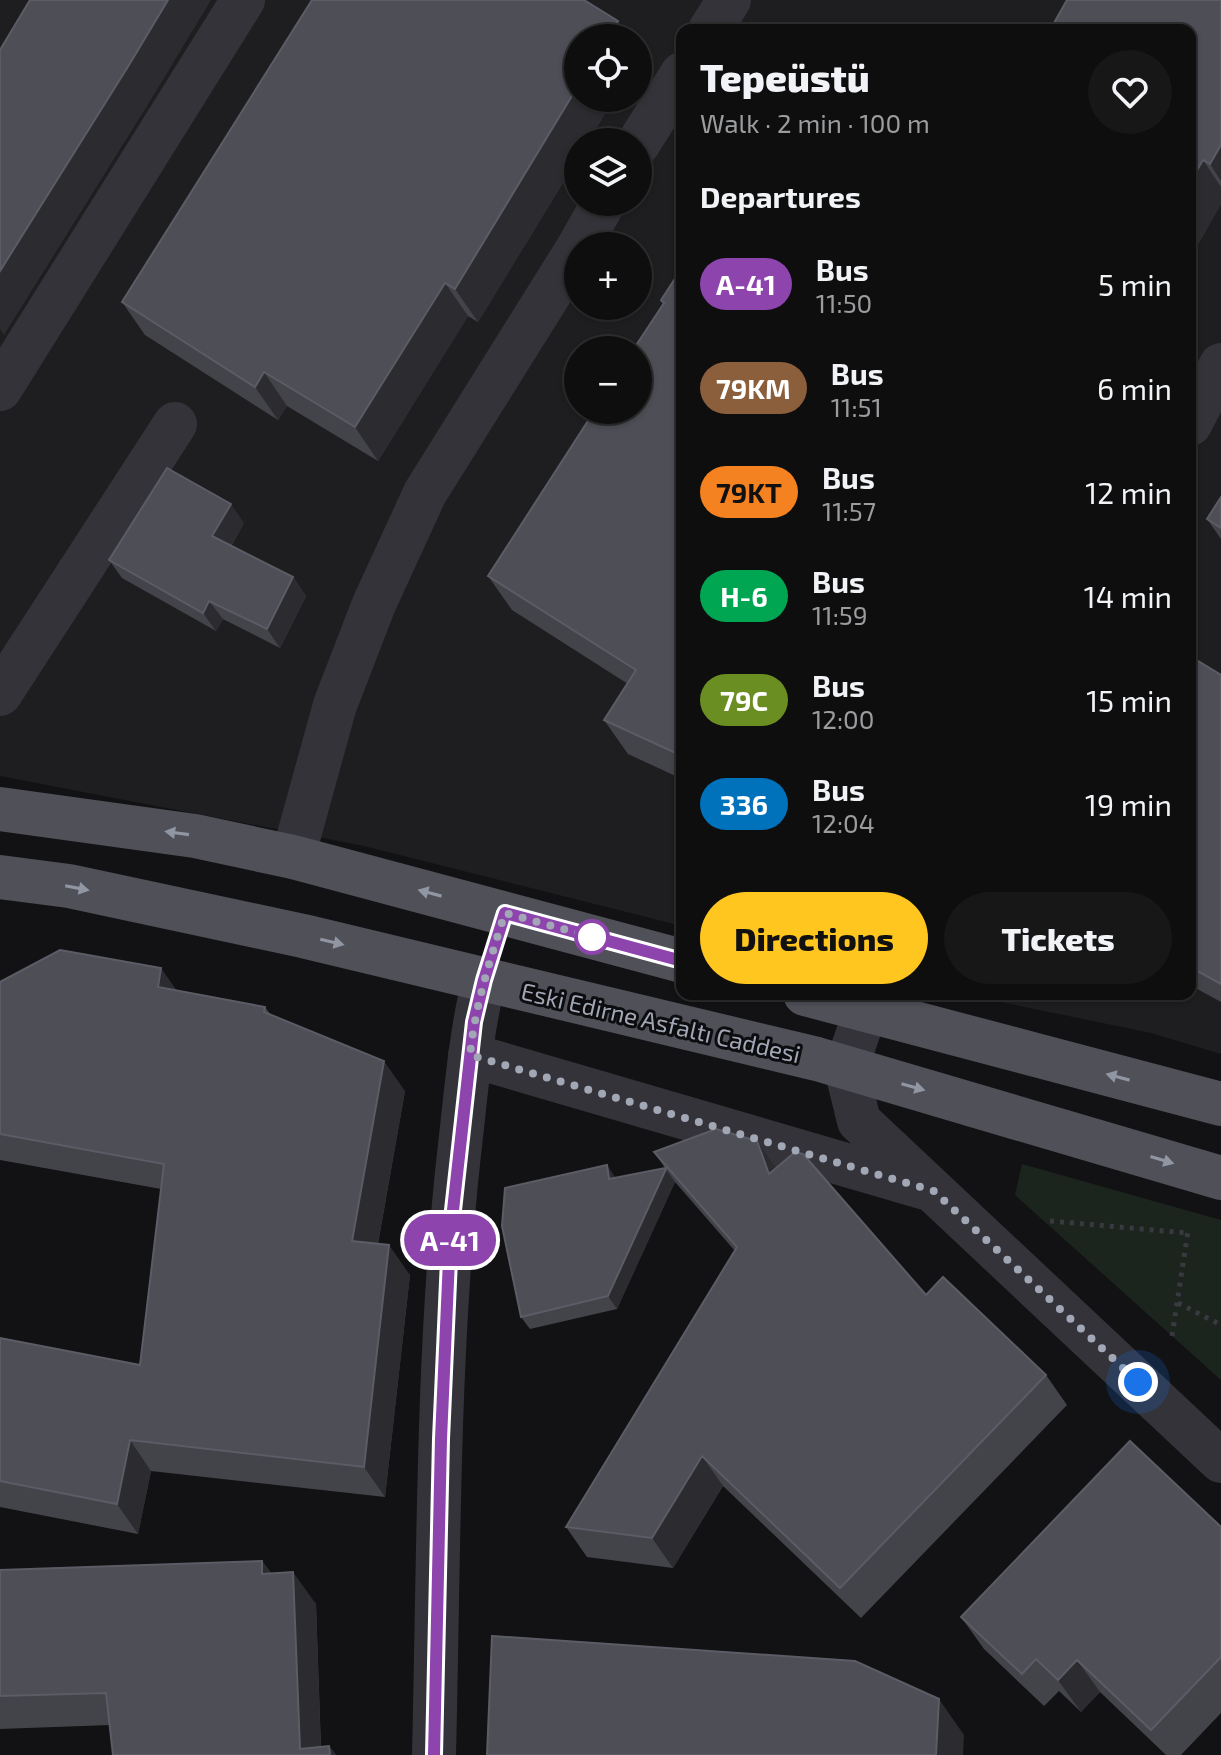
<!DOCTYPE html>
<html lang="en">
<head>
<meta charset="utf-8">
<style>
	body { margin:0; font-family:"Exo 2",sans-serif; background:#171718; color:#f1f3f6; height:100vh; display:flex; flex-direction:column; font-size:30px; white-space:nowrap }
	* { box-sizing:border-box; margin:0 }
	p { font-size:26px; color:#9b9c9e }
	.icon { flex:none; width:44px; height:44px; fill:none; stroke:currentColor; stroke-width:2; stroke-linecap:round; stroke-linejoin:round }
	.map { position:relative; flex:1; overflow:hidden }
	.sheet { position:absolute; left:676px; top:24px; width:520px; height:976px; display:flex; flex-direction:column; background:#0e0e0f; border-radius:16px; box-shadow:0 2px 6px #0004,0 0 0 2px #2e2e2f }
	.sheet>* { flex:none }
	.badge { padding:0 16px; border-radius:26px; font-size:28px; line-height:52px }
	.buttons { position:absolute; left:564px; top:24px; display:grid; gap:16px }
	.buttons a { display:grid; place-items:center; width:88px; height:88px; border-radius:50%; background:#0e0e0f; box-shadow:0 2px 6px #0004,0 0 0 2px #2e2e2f; font-size:40px }
	.you { position:absolute; width:40px; height:40px; margin:-20px; border:6px solid #fff; border-radius:50%; background:#1a73e8; box-shadow:0 0 0 12px #1a73e833 }
	.map>.badge { position:absolute; translate:-50% -50%; box-shadow:0 0 0 4px #fff }
	h2 { padding:0 24px; font-size:30px; line-height:72px }
	.round { display:grid; place-items:center; flex:none; width:84px; height:84px; border-radius:42px; background:#171718 }
	.overview { display:flex; align-items:center; justify-content:space-between; height:136px; padding:0 24px }
	h1 { font-size:38px; font-weight:800; line-height:60px }
	.button { display:flex; gap:16px; margin-top:auto; padding:16px 24px }
	.button a { flex:1; height:92px; border-radius:48px; background:#ffc61f; color:#111; font-size:32px; font-weight:800; line-height:92px; text-align:center }
	.button a+a { background:#171718; color:#f1f3f6 }
	ul { padding:0; list-style:none }
	li { display:flex; align-items:center; gap:24px; height:104px; padding:0 24px }
	li div { flex:1 }
	li b { display:block; font-size:30px }
	li em { font-style:normal }
	li .badge { min-width:88px; font-weight:700; text-align:center }
	.map>svg:first-child { display:block }
	.built { fill:#1e1e21; fill-rule:evenodd }
	.green { fill:#1c241e }
	.lines { fill:none; stroke-linecap:round; stroke-linejoin:round }
	.path { stroke:#393a40; stroke-width:5; stroke-dasharray:4 6; stroke-linecap:butt }
	.minor { stroke:#333339; stroke-width:44 }
	.major { stroke:#4f5058; stroke-width:44 }
	.wall { fill:#43434a }
	.shaded-wall { fill:#2b2b30 }
	.building { fill:#4d4e56; stroke:#5b5c65; stroke-width:2 }
	.oneway { fill:#9196a3 }
	.line-casing { stroke:#fff; stroke-width:18 }
	.line { stroke:#8e44ad; stroke-width:12 }
	.walk { stroke:#a2a7b6; stroke-width:8; stroke-dasharray:0 14.4 }
	.stop-dot { fill:#fff; stroke:#8e44ad; stroke-width:4 }
	.labels { text-anchor:middle; dominant-baseline:central; stroke-width:6; stroke-linejoin:round; paint-order:stroke }
	.street-label { font-size:24px; fill:#a2a7b6; stroke:#0d0d0f }
</style>
</head>
<body>
<div class="map">
<svg width="1221" height="1755" viewBox="0 0 1221 1755">
	<rect width="100%" height="100%" fill="#121214"/>
	<path class="built" d="M0 0H1221V1054L1151 1033 962 994H1190V30H682V926L364 846 0 776ZM578 38H638V98H578ZM578 142H638V202H578ZM578 246H638V306H578ZM578 350H638V410H578Z"/>
	<path class="green" d="M1022 1164 1221 1220V1380L1015 1195Z"/>
	<g class="lines">
		<path class="path" d="M1050 1221 1187 1233
			M1178 1303 1221 1325
			M1172 1336 1188 1231"/>
		<path class="minor" d="M710 30 729 0
			M638 144 682 74
			M579 246 604 202
			M0 389 243 0
			M1190 424 1221 365
			M0 694 175 424
			M293 857 335 705 374 604 425 493 578 248
			M876 994 866 1010 846 1068 859 1121 1221 1461
			M470 1055 925 1188
			M434 1755C439 1555 437 1353 459 1154 466 1095 470 1037 484 980"/>
		<path class="major" d="M0 809 195 836 293 857 682 961
			M0 877 69 886 303 936 817 1059 1221 1178
			M805 994 1221 1104"/>
	</g>
	<path class="wall" d="M312 0H584L618 21 630 38H578V98H614L588 142H578V158L478 322 468 316 378 461 287 406 278 420 145 335 122 302Z
		M1221 0V204L1190 258V30Z
		M682 268V779L628 754 604 720 628 684 512 610 488 576 663 304 661 300Z
		M1221 497V539L1207 519Z
		M244 523 231 546 293 577 306 596 280 648 223 619 216 631 122 578 109 560Z
		M1190 656 1221 675V1002L1190 985Z
		M0 982 177 991 265 1007 271 1015 405 1091 378 1244 410 1275 385 1497 151 1471 138 1534 0 1507V1338L140 1365 161 1189 0 1160Z
		M654 1152 776 1168 926 1295 1046 1375 1067 1405 861 1618 723 1486 673 1568 587 1557 566 1527 735 1251 675 1182 617 1309 530 1329 521 1317 615 1178 665 1168Z
		M1221 1527V1713L1181 1755H1166L1100 1692 1081 1712 1059 1691 1044 1706 984 1649 961 1617Z
		M262 1561 271 1573 316 1604 321 1747 329 1746 336 1755H113L110 1725 0 1729V1570Z"/>
	<path class="shaded-wall" d="M168 0H211L152 98 4 335 0 329V271Z
		M618 21 630 38H608Z
		M578 86V98H614L588 142H578V158L478 322 455 289Z
		M1221 145V181L1210 164Z
		M1203 160 1221 187V204L1190 258V182Z
		M445 283 468 316 378 461 355 427Z
		M264 372 287 406 278 420 255 387Z
		M231 504 244 523 225 555 212 536Z
		M293 577 306 596 280 648 267 629Z
		M209 601 223 619 216 631 203 613Z
		M161 968 182 998 158 987Z
		M384 1061 405 1091 373 1271 352 1241Z
		M757 1141 778 1171 769 1174Z
		M607 1165 615 1177 609 1179Z
		M666 1169 675 1182 617 1309 608 1296Z
		M389 1245 410 1275 385 1497 364 1467Z
		M130 1440 151 1471 138 1534 117 1504Z
		M702 1456 723 1486 673 1568 652 1538Z
		M262 1561 284 1593 262 1574Z
		M293 1572 316 1604 321 1755 300 1749Z
		M1077 1660 1100 1692 1081 1712 1058 1680Z
		M939 1699 964 1735 963 1755H936Z
		M329 1746 336 1755H330Z"/>
	<path class="building" d="M30 0H168L129 65 0 271V50Z
		M312 0H584L618 21 608 38H578V86L455 289 445 283 355 427 264 372 255 387 122 302Z
		M1067 0H1221V145L1210 164 1203 160 1190 182V30H1050Z
		M682 268V756L604 720 636 670 488 576 595 410H638V350H633L664 303 661 300Z
		M167 468 231 504 212 536 293 577 267 629 209 601 203 613 109 560Z
		M1221 497V528L1207 519Z
		M1190 656 1221 675V984L1190 967Z
		M60 950 161 968 158 987 265 1007 264 1012 384 1061 352 1241 389 1245 364 1467 130 1440 117 1504 0 1481V1338L140 1365 164 1164 0 1134V982Z
		M716 1129 757 1141 769 1174 795 1152 803 1154 926 1295 943 1277 1046 1375 840 1588 702 1456 652 1538 566 1527 737 1247 654 1152Z
		M607 1165 609 1179 665 1168 666 1169 608 1296 521 1317 502 1226 505 1188Z
		M1130 1441 1221 1527V1657L1151 1730 1077 1660 1058 1680 1036 1659 1022 1674 961 1617Z
		M262 1561V1574L293 1572 300 1749 329 1746 330 1755H113L106 1693 0 1696V1570Z
		M492 1636 855 1661 939 1699 936 1755H487Z"/>
	<defs><path id="oneway-solid" d="M-6-.8H1V-3.2L6.5 0L1 3.2V.8H-6Z" transform="scale(2)"/></defs>
	<g class="oneway">
		<use href="#oneway-solid" transform="translate(177 833) rotate(-172)"/>
		<use href="#oneway-solid" transform="translate(77 888) rotate(11)"/>
		<use href="#oneway-solid" transform="translate(430 893) rotate(-165)"/>
		<use href="#oneway-solid" transform="translate(332 942) rotate(13)"/>
		<use href="#oneway-solid" transform="translate(1118 1077) rotate(-165)"/>
		<use href="#oneway-solid" transform="translate(913 1087) rotate(16)"/>
		<use href="#oneway-solid" transform="translate(1162 1160) rotate(17)"/>
	</g>
	<g class="lines">
		<g class="line-casing">
			<path id="line" d="M434 1755 441 1439 450 1237 474 1022 484 980 505 913 682 961"/>
		</g>
		<use href="#line" class="line"/>
		<path class="walk" d="M592 937 505 913C490 960 475 1006 470 1055L934 1191 1138 1382"/>
	</g>
	<circle class="stop-dot" cx="592" cy="937" r="16"/>
	<g class="labels">
		<g class="street-label">
			<text transform="translate(661 1022) rotate(13)">Eski Edirne Asfaltı Caddesi</text>
		</g>
	</g>
</svg>
<div class="buttons">
<a><svg class="icon" aria-label="locate" viewBox="0 0 24 24"><circle cx="12" cy="12" r="6"/><path d="M12 2v4M12 18v4M2 12h4M18 12h4"/></svg></a>
<a><svg class="icon" aria-label="layers" viewBox="0 0 24 24"><path d="M12 4l9 5-9 5-9-5zM3 14l9 5 9-5"/></svg></a>
<a>+</a>
<a>−</a>
</div>
<div class="you" style="left:1138px;top:1382px"></div>
<b class="badge" style="left:450px;top:1240px;background:#8e44ad;color:#fff">A-41</b>
<section class="sheet">
<div class="overview"><div><h1>Tepeüstü</h1><p>Walk · 2 min · 100 m</p></div><a class="round"><svg class="icon" aria-label="heart" viewBox="0 0 24 24"><path d="M12 20l-8-8c-3-5 5-10 8-4 3-6 11-1 8 4z"/></svg></a></div>
<h2>Departures</h2>
<ul>
<li><span class="badge" style="background:#8e44ad;color:#fff">A-41</span><div><b>Bus</b><p>11:50</p></div><em>5 min</em></li>
<li><span class="badge" style="background:#8b5e3c;color:#fff">79KM</span><div><b>Bus</b><p>11:51</p></div><em>6 min</em></li>
<li><span class="badge" style="background:#f58220;color:#111">79KT</span><div><b>Bus</b><p>11:57</p></div><em>12 min</em></li>
<li><span class="badge" style="background:#00a651;color:#fff">H-6</span><div><b>Bus</b><p>11:59</p></div><em>14 min</em></li>
<li><span class="badge" style="background:#6b8e23;color:#fff">79C</span><div><b>Bus</b><p>12:00</p></div><em>15 min</em></li>
<li><span class="badge" style="background:#0072bc;color:#fff">336</span><div><b>Bus</b><p>12:04</p></div><em>19 min</em></li>
</ul>
<div class="button"><a>Directions</a><a>Tickets</a></div>
</section>
</div>
</body>
</html>
